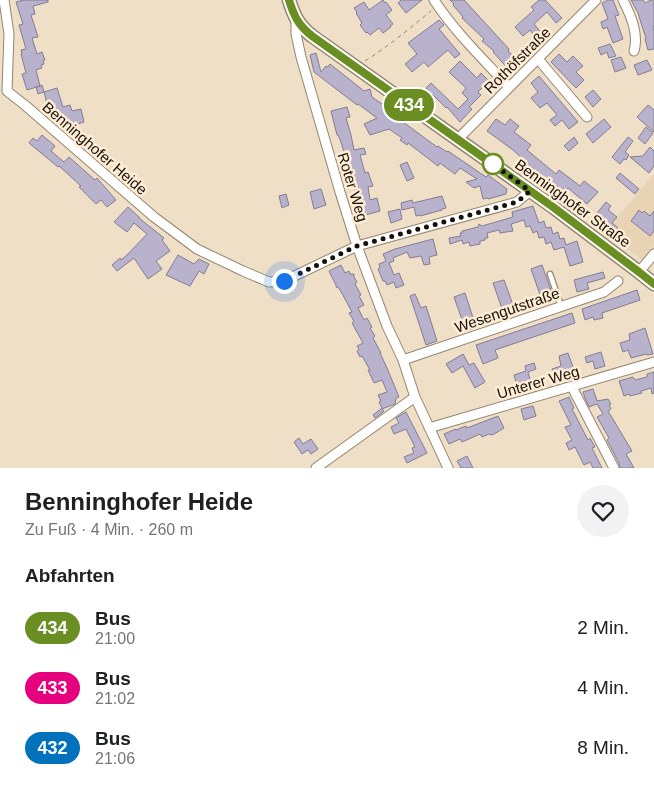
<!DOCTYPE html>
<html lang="de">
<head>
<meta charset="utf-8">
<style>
	body { margin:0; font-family:Arial,sans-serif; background:#f2f2f2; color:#202124; height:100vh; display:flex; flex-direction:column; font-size:19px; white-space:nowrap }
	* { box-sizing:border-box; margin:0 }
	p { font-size:16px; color:#757577 }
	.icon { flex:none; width:28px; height:28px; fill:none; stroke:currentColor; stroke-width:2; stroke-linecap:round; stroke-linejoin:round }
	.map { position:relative; height:468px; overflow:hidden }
	.sheet { display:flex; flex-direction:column; background:#fff; flex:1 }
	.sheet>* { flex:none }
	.badge { padding:0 10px; border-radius:16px; font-size:18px; line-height:32px }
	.you { position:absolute; width:25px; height:25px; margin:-12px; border:4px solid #fff; border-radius:50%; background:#1a73e8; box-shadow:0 0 0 8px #1a73e833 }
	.map>.badge { position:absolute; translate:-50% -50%; box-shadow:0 0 0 2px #fff }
	h2 { padding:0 25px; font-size:19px; line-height:45px }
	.round { display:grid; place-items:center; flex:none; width:52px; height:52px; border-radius:26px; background:#f2f2f2 }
	.summary { display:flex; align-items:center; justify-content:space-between; height:85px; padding:0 25px }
	h1 { font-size:24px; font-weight:600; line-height:38px }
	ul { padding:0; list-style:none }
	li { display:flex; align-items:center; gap:15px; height:60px; padding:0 25px }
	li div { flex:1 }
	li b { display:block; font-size:19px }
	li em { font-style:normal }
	li .badge { min-width:55px; font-weight:700; text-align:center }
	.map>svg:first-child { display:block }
	.built { fill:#e8d3b4 }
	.building { fill:#b9b2cc; stroke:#827c94 }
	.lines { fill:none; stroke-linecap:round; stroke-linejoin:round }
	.service-casing { stroke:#95856f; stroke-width:7 }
	.minor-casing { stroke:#95856f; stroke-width:11 }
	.secondary-casing { stroke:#95856f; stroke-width:15 }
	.path { stroke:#908574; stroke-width:1; stroke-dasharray:4 4; stroke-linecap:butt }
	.service { stroke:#fff; stroke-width:4.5 }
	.minor { stroke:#fff; stroke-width:9 }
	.secondary { stroke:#fff; stroke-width:12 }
	.line-casing { stroke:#fff; stroke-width:11 }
	.line { stroke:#6b8e23; stroke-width:8 }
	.walk { stroke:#151008; stroke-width:5; stroke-dasharray:0 9 }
	.stop-dot { fill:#fff; stroke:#6b8e23; stroke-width:2.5 }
	.labels { text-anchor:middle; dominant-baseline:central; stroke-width:5; stroke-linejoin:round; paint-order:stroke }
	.street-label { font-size:15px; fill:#151008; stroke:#feecd4 }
</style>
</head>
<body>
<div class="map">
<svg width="654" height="468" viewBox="0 0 654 468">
	<rect width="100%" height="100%" fill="#f0dfc7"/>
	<path class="built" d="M654 174V246L642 260 605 232Z"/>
	<path class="building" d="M24 0H48V2L33 6 35 14 31 15 38 37 32 38 37 54 42 52 45 60 43 61 44 64 41 65 42 68 36 70 40 86 42 85 44 92 38 94 36 87 40 86 27 90 22 74 26 73 21 54H22L21 50 26 49 19 25 23 24 16 2Z
		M383 0 385 3 386 2 392 10 386 15 393 24 390 26 391 27 383 33 379 28 370 35 367 32 366 33 360 25 362 23 356 13 357 12 354 8 364 2 369 10Z
		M401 0H422L406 13 398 3Z
		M450 0H464L509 49 508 51 519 61 510 71 493 52 494 51 482 41 484 39 462 18 463 17 453 5 454 4Z
		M539 0H545L562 18 556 23 547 12 534 24 544 36 538 41 530 30 523 36 515 27 534 10 531 7Z
		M608 0H613L619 15 615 16 623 39 613 43 607 27 603 29 601 22 608 19 602 3Z
		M631 0H643L645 3 651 0H654V26L653 27 654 31V49L648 50 645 39 646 38 642 26 638 13Z
		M439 20 444 25 439 29 460 54 455 58 448 50 428 67 424 62 412 72 405 64 417 54 408 43Z
		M610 44 616 56 609 58 607 52 601 55 598 48Z
		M316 53 321 72 326 66 328 67 330 64 364 91 370 89 372 97 385 106 384 108 437 147 438 146 447 152 448 151 486 177 488 175 507 189 506 194 488 199V198L483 199 480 186 474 188 466 182 477 179 460 168 455 174 440 163 438 166 408 143 407 145 400 140 402 138 389 129 370 135 364 124 377 118 358 104 357 105 314 72 310 55Z
		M559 54 567 62 573 56 583 66 576 72 584 80 576 88 551 62Z
		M621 57 626 68 615 72 611 60Z
		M647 60 652 70 638 75 634 65Z
		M460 61 477 78 481 73 489 81 478 92 481 95 469 107 472 109 460 122 447 107 446 108 426 88 431 83 458 109 468 99 462 93 466 88 449 72Z
		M539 76 578 122 569 129 562 120 555 126 550 120 557 115 547 103 540 108 531 98 538 92 531 83Z
		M57 88 63 107 70 105 72 111 81 109 84 122 69 127 67 120 60 121 55 106 48 108 44 92Z
		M593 90 601 99 593 107 585 97Z
		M648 105 654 110V132L637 117Z
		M347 107 350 117 346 118 351 135 354 150 364 148 366 154 360 155 365 173 368 172 373 186 368 187 370 200 377 198 380 211 362 216 360 212 356 213 353 204 358 203 349 168 340 139 338 135H337L331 111Z
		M496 119 505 125 510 119 519 126 514 132 531 145 527 150 556 174 559 170 580 186 584 181 598 192 587 204 568 188 565 192 536 171 513 150 487 131Z
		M604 119 611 127 593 143 586 134Z
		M646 127 653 133 645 144 638 138Z
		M42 135 55 146 51 151 64 162 69 157 95 180 97 178 116 200 107 207 101 200 96 204 79 187 81 186 59 166 58 167 29 143 33 138 37 141Z
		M574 137 578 143 569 151 564 146Z
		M628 137 633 141 625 152 629 155 626 160 624 159 620 164 612 157Z
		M650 147 654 151V166L649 173 630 157 643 156Z
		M407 162 414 178 407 181 400 165Z
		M620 173 639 189 635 194 616 178Z
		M321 189 326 205 314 209 310 192Z
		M286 194 289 205 282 208 279 196Z
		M442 196 446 208 442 209V210L420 216V215L416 216 414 207 402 210 401 203 412 200 413 203Z
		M606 202 611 206 608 210 617 217 612 223 618 228 614 233 593 218Z
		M533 206 539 223 544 221 546 228 551 227 553 234 558 232 560 239 564 238 566 245 577 241 583 262 570 266 564 247 554 250 551 242 546 244 544 237 539 238 537 231 533 233 530 226 526 227 524 220 511 224 513 231 500 233 499 230 487 233 488 238H485V240L480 241V244L470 246 469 242 463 244 462 240 450 244 449 238 461 236 460 233H462V231L478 227 479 224 482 226 513 217 512 212Z
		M128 207 139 217V218L164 238 162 240 170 251 156 261 162 269 148 279 134 258 117 271 112 265 120 258 121 260 127 255 147 234 134 223 127 232 114 222Z
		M400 209 402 219 391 223 388 212Z
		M639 210 642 213 644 211 650 216 654 211V231L650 236 631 221Z
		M433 239 437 255 429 257 430 264 424 265 421 256 410 258 407 252 393 258 394 261 389 263 394 275 399 273 404 285 396 288 394 282 387 285 385 281H383L378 269 380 268 379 264 386 261 383 254 395 249Z
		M178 255 194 264 199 259 209 264 204 274 199 271 190 286 166 275Z
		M341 265 345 273 349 271 350 274H354V277L357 282 355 284 361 295 359 296 364 305 358 308 364 320 367 318 372 327 370 328 375 336 373 338 381 353H380L387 368 399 397 396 398 395 404 382 409 384 411 375 418 373 415 382 408 379 402 381 401 378 395 387 392 382 380 374 383 368 370H370L362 356 360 357 357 351 359 349 357 346 363 343 352 323 354 321 349 313 352 312 339 288 336 287V285L329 271Z
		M542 265 554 299 543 303 531 269Z
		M603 272 605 278 587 283 589 289 577 292 574 280Z
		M504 280 516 313 505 317 493 283Z
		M637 290 640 300 602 313 603 318 594 320 593 317 585 320 582 309Z
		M465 293 476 327 466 331 454 297Z
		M415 294 421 308 426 306 437 341 426 345 410 296Z
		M572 313 575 323 495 350 498 358 483 364 476 345Z
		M645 328 653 354 647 355 646 354 631 358 628 350 623 352 620 343 630 340 629 334Z
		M601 352 605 366 595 369 593 361 587 363 585 357Z
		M568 353 574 370 565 373 566 377 556 380 552 369 561 366 559 356Z
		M463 354 469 365 474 363 485 382 475 388 463 366 452 373 446 364Z
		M534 363 536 369 528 372 532 386 518 390 514 375 526 371 525 366Z
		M654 372V393L652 394 651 388 641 391 642 393 630 396 629 394 624 396 619 381 633 377 635 380 647 377V374Z
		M593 389 597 401 608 399 611 404 609 405 611 409 608 411 632 451 626 454 634 468H620L619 463 607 440 609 438 597 417 603 414 597 404 589 407 585 398 583 392Z
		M569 397 574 408 572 409 588 440 590 438 595 447 592 448 602 468H593L590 462 584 465 575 447 569 450 566 443 572 440 565 427 571 425 559 401Z
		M533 406 536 416 524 420 521 409Z
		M406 412 427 453 407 463 404 457 414 453 412 448 415 447 406 429 394 434 391 427 399 423 396 418Z
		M498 416 504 428 496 433 492 435 489 434 482 437 480 434 462 442 460 439 449 444 444 434 456 429V430L466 426 467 428Z
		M299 438 303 444 311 439 318 449 311 454 308 450 302 454 294 442Z
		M467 456 473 468H461L457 461Z"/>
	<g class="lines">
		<g class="service-casing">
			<path id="service" d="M550 274 561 306"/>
		</g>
		<g class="minor-casing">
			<path id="minor" d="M4 0 9 34 7 91
				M434 0C455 32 483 59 509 87
				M623 0C631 16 639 34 634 51
				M296 20V34L301 57 340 192 357 246 387 326 403 360 415 397 448 468
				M538 59 587 117
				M7 91 26 106 154 217 197 249 243 271 269 282 284 281 357 246 517 202 530 191
				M458 139 596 0
				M639 272 654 254
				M403 360 604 292 618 281
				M572 387 614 468
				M429 428 654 362
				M316 468 415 397"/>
		</g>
		<g class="secondary-casing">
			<path id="secondary" d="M289 0C294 16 298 25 312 36L553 207 639 272 654 284"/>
		</g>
		<path class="path" d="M365 61C389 46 410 28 431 11"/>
		<use href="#service" class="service"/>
		<use href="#minor" class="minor"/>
		<use href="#secondary" class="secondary"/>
	</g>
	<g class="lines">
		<g class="line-casing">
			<path id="line" d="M289 0C294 16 298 25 312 36L553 207 639 272 654 284"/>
		</g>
		<use href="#line" class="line"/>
		<path class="walk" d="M284 281 357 246 517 202 530 191 493 164"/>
	</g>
	<circle class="stop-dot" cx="493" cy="164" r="10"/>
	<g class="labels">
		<g class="street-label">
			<text transform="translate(517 60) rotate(-45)">Rothöfstraße</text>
			<text transform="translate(95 148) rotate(41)">Benninghofer Heide</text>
			<text transform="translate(353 187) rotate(73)">Roter Weg</text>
			<text transform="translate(573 203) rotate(36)">Benninghofer Straße</text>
			<text transform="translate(507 310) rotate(-19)">Wesengutstraße</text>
			<text transform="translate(538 382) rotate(-16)">Unterer Weg</text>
		</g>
	</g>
</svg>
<div class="you" style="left:284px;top:281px"></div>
<b class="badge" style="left:409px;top:105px;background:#6b8e23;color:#fff">434</b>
</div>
<section class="sheet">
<div class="summary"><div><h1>Benninghofer Heide</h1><p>Zu Fuß · 4 Min. · 260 m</p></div><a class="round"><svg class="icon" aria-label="heart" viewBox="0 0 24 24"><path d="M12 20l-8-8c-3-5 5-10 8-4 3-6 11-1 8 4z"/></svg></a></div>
<h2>Abfahrten</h2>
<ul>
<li><span class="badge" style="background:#6b8e23;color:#fff">434</span><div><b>Bus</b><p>21:00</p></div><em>2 Min.</em></li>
<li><span class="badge" style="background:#e6007e;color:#fff">433</span><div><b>Bus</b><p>21:02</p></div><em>4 Min.</em></li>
<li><span class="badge" style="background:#0072bc;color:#fff">432</span><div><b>Bus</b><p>21:06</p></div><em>8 Min.</em></li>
</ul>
</section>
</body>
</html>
